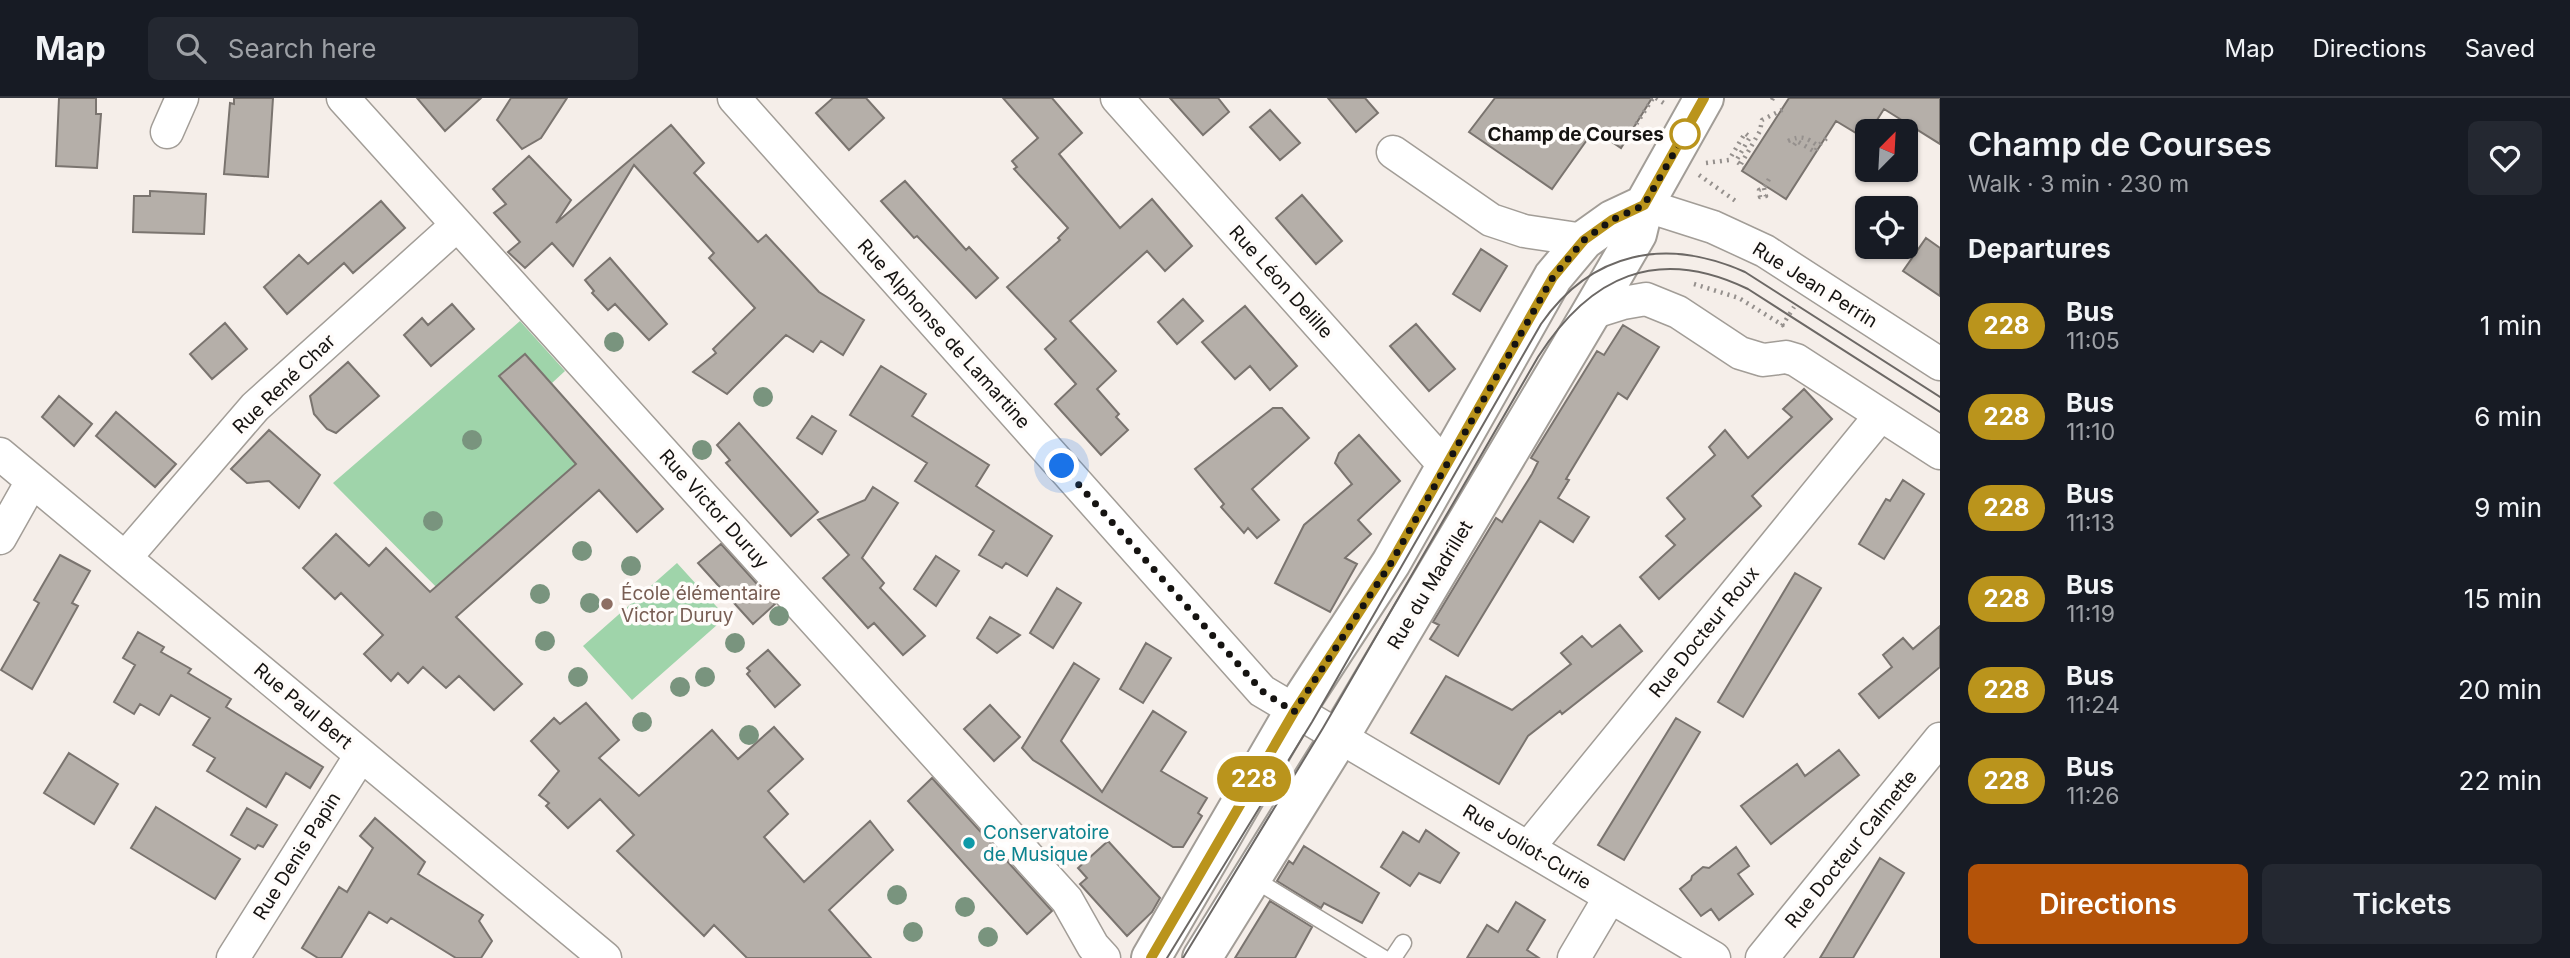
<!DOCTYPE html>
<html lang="en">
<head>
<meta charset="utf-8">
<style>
	body { margin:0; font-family:Inter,sans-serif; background:#242831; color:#f1f3f6; height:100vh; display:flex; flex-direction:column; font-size:26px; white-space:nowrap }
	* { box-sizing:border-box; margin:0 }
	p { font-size:23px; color:#9ea1a6 }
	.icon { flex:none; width:38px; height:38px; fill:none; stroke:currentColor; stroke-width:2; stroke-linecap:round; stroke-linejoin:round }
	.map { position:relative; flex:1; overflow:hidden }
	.details { display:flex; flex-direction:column; background:#171b24; width:630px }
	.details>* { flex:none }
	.badge { padding:0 14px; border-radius:23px; font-size:24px; line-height:46px }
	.needle { width:46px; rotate:24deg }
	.buttons { position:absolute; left:1855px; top:21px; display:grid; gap:14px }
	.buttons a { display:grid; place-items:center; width:63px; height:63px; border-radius:10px; background:#171b24; box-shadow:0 2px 5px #0004; font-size:35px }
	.you { position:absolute; width:35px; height:35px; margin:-18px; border:5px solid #fff; border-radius:50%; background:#1a73e8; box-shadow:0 0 0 10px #1a73e833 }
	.map>.badge { position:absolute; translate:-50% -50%; box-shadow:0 0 0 4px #fff }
	h2 { padding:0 28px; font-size:26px; line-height:63px }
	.round { display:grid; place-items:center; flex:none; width:74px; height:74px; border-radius:10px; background:#242831 }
	.overview { display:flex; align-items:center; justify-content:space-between; height:119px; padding:0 28px }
	h1 { font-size:33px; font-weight:600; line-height:52px }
	.cta { display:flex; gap:14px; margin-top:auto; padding:14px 28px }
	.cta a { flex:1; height:80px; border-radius:10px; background:#b45309; color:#fff; font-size:28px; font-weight:600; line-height:80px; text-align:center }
	.cta a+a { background:#242831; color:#f1f3f6 }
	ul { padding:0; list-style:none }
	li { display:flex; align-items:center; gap:21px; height:91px; padding:0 28px }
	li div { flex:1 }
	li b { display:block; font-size:26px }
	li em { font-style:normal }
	li .badge { min-width:77px; font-weight:700; text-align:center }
	header { display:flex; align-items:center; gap:42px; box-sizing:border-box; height:98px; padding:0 35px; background:#171b24; border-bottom:2px solid #363941 }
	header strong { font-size:33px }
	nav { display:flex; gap:38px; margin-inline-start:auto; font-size:24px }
	.search { width:490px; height:63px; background:#242831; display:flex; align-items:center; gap:18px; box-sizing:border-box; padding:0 24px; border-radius:10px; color:#9ea1a6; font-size:26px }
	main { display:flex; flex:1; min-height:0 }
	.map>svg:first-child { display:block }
	.green { fill:#9fd4aa }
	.building { fill:#b5afa9; stroke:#7a746f; stroke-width:2 }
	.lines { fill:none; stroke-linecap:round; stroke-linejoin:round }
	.lane-casing { stroke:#a29d97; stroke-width:19 }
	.street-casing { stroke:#a29d97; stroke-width:35 }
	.secondary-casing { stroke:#a29d97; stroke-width:42 }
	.path { stroke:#95908d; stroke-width:4.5; stroke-dasharray:2 5; stroke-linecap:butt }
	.lane { stroke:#fff; stroke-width:16 }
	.street { stroke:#fff; stroke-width:32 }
	.secondary { stroke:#fff; stroke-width:38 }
	.tram { stroke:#6c6865; stroke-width:2 }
	.tree { fill:#79947e }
	.line-casing { stroke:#fff; stroke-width:16 }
	.line { stroke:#ba941c; stroke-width:10 }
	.walk { stroke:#151311; stroke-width:7; stroke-dasharray:0 12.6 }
	.stop-dot { fill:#fff; stroke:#ba941c; stroke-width:3.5 }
	.education-dot { fill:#8d6e63; stroke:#fffcfa; stroke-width:2.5 }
	.culture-dot { fill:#0f9aa8; stroke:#fffcfa; stroke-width:2.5 }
	.labels { text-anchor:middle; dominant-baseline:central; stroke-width:7; stroke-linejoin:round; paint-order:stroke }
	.stop-label { font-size:19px; font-weight:bold; fill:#151311; stroke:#fffcfa; text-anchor:end }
	.street-label { font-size:19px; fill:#151311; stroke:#fffcfa }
	.education-label { font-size:19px; fill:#785e54; stroke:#fffcfa; text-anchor:start }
	.culture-label { font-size:19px; fill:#0d838f; stroke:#fffcfa; text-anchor:start }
</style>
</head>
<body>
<header>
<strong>Map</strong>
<div class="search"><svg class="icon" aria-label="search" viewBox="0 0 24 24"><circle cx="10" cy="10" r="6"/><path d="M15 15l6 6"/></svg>Search here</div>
<nav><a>Map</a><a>Directions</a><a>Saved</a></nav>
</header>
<main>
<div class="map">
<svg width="1940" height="860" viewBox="0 0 1940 860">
	<rect width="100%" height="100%" fill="#f5eee9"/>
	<path class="green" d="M520 223 565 273 552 285 525 256 499 278 576 366 442 484 461 514 333 385Z
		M677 465 726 519 632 602 583 548Z"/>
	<path class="building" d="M59 0H96V16H101L97 70 56 68Z
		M234 0H273L268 79 224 76 230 5 234 6Z
		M417 0H481L445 33Z
		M511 0H567L541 40 522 51 497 22Z
		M833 0H866L884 20 849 52 816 15Z
		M1003 0H1052L1082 35 1059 56 1120 130 1152 101 1192 148 1165 173 1147 153 1070 223 1116 273 1097 291 1119 316 1116 319 1128 332 1101 357 1055 306 1076 286 1045 251 1056 241 1007 189 1060 142 1058 140 1068 130 1014 71 1017 69 1012 63 1038 40Z
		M1170 0H1218L1229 14 1203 37Z
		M1328 0H1365L1378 15 1356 34Z
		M1495 0H1652L1621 50 1594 32 1552 91 1469 34Z
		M1789 0H1940V46L1884 11 1870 33H1867L1866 41 1836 23 1786 101 1742 73Z
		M1270 12 1300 45 1280 62 1250 29Z
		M671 27 704 65 694 75 758 144 766 137 819 194 864 222 843 257 821 243 813 254 786 237 727 296 693 274 716 255 713 251 755 210 709 160 714 155 634 67 573 168 552 145 525 170 508 154 520 144 494 115 506 106 493 91 529 58 571 102 556 125Z
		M905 83 966 152 969 149 998 180 976 200 917 138 914 140 881 103Z
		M150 93 206 96 204 136 133 134 134 98H150Z
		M1302 97 1342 143 1316 166 1276 120Z
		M381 103 405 130 353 175 344 165 287 216 264 189 299 157 308 166Z
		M1926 140 1940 150V198L1903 173Z
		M1481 151 1507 168 1480 213 1453 196Z
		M610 160 667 226 649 242 615 206 608 212 592 195 594 193 585 182Z
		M1183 201 1203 223 1177 246 1158 224Z
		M452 206 474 231 431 268 404 237 422 220 428 227Z
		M1245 208 1297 268 1270 292 1250 268 1235 281 1202 244Z
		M225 225 247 251 212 281 190 256Z
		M1416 226 1455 271 1429 293 1390 248Z
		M1623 227 1659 249 1627 301 1618 295 1566 381 1569 382 1558 400 1589 419 1573 444 1540 423 1458 558 1430 541 1439 527 1433 524 1496 420 1502 424 1532 376 1538 364 1531 360 1597 253 1604 257Z
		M525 256 663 411 637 434 599 392 456 519 522 586 494 612 459 578 446 590 423 569 408 585 398 575 391 583 364 556 383 537 341 495 335 501 303 470 336 436 369 468 386 450 430 494 576 366 499 278Z
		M348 264 379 298 336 335 327 331 314 316 310 298Z
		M881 268 926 296 912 318 989 367 976 388 1052 438 1027 478 1006 465 1002 470 979 457 994 433 915 383 927 365 850 317Z
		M1804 291 1832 321 1752 398 1761 408 1659 501 1640 479 1675 447 1666 438 1685 421 1667 400 1715 357 1709 349 1725 332 1748 360 1792 319 1783 311Z
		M59 298 92 326 74 348 42 319Z
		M1273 310H1282L1309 340 1252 391 1279 422 1257 440 1248 430 1244 435 1221 409 1224 406 1195 371Z
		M116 314 176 366 155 389 96 338Z
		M812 318 836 333 822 356 797 340Z
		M739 325 818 414 791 438 726 365 730 362 717 347Z
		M269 332 320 377 299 410 269 383 247 385 231 371Z
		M1359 337 1400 383 1358 422 1371 436 1345 460 1357 466 1330 514 1275 485 1304 427 1352 386 1335 365 1339 355Z
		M1903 382 1924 396 1884 461 1859 446 1886 401 1890 403Z
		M873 389 898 405 862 460 884 485 880 490 925 538 903 557 874 525 868 530 823 480 849 457 818 422 865 402Z
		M721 446 775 506 753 526 698 465Z
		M60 457 90 473 72 505 78 508 32 591 1 572 39 505 34 502Z
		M936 458 959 473 936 508 914 491Z
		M1795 475 1821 490 1743 619 1718 604Z
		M1057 490 1081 505 1053 550 1030 535Z
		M990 519 1020 537 997 555 977 540Z
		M1620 527 1642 553 1562 616 1560 613 1528 638 1499 686 1411 635 1446 578 1512 612 1571 566 1561 555 1582 538 1592 549Z
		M1940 528V569L1879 620 1859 596 1892 569 1883 557 1903 540 1913 551Z
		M138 534 164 549 161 554 191 571 188 575 231 601 226 609 323 669 310 690 286 675 266 709 207 673 215 660 193 647 210 620 171 597 159 617 140 606 134 616 114 604 135 567 123 560Z
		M1146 545 1171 560 1143 605 1120 591Z
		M768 552 800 587 775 609 747 576 750 573 747 570Z
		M1074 565 1099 581 1061 643 1102 694 1153 613 1186 634 1161 673 1207 700 1198 715 1202 718 1183 749H1173L1033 662 1022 650Z
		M586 605 619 642 599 660 639 698 712 632 738 661 774 629 803 661 768 693 788 716 764 739 804 784 870 723 893 752 829 812 871 860H747L714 827 704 838 617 753 634 737 600 701 568 730 546 708 549 705 539 697 559 673 531 643 554 620 560 626Z
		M990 607 1020 639 994 663 964 631Z
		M1676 620 1700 634 1624 762 1598 747Z
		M1839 652 1859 677 1771 746 1741 708 1797 666 1805 678Z
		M69 655 118 686 94 726 44 695Z
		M932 680 1052 813 1027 836 908 703Z
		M156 709 240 761 215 801 131 750Z
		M247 710 277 727 263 749 258 747 255 751 231 737Z
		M375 720 425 764 418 776 483 817 479 823 492 843 481 860H456L391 820 387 825 369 814 341 860H318L302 850 339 789 347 794 373 750 360 738Z
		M1426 732 1459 755 1440 785 1419 775 1410 788 1381 769 1403 734 1419 744Z
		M1108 743 1160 800 1152 814 1127 838 1080 786 1087 780 1078 770Z
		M1304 748 1379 795 1362 825 1324 805 1321 810 1277 783 1289 763 1293 766Z
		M1736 749 1749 768 1738 776 1753 796 1719 822 1711 811 1701 818 1680 791 1691 782 1692 778 1703 769 1709 770Z
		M1880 760 1904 775 1853 860H1820Z
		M1270 803 1312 829 1295 860H1235Z
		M1516 804 1545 822 1527 852 1539 860H1467L1487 827 1498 834Z"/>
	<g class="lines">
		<g class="lane-casing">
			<path id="lane" d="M1252 780 1383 860
				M1393 860 1403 845"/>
		</g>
		<g class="street-casing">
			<path id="street" d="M343 0 1067 802 1093 848 1104 860
				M734 0 1262 593 1714 860
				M1117 0 1445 368
				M167 34 182 0
				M1393 54 1491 122 1524 133 1584 142
				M1644 107 1713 129 1765 153 1940 266
				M1591 215 1623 205 1646 201 1678 214 1740 255 1763 262 1786 259 1796 262 1940 355
				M0 356 605 860
				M0 440 32 383
				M125 460 255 309 457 127
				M1528 750 1880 318
				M233 860 361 657
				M1574 860 1610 799
				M1762 860 1940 641"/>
		</g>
		<g class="secondary-casing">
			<path id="secondary" d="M1151 860 1294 614 1391 465 1553 179 1584 142 1612 122 1644 107
				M1202 860 1340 638 1591 215 1637 136 1644 107 1704 0"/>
		</g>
		<path class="path" d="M1656 0 1665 6
			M1772 2 1773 0
			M1643 42 1634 36 1637 25 1653 0
			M1788 43C1801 37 1806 39 1818 48L1830 37
			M1794 47 1797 43 1815 54 1818 48
			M1706 65 1729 62 1745 35 1750 39 1736 63 1744 69
			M1741 66 1760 33 1762 22 1786 10
			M1699 77 1737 104
			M1764 90 1766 98 1760 99 1759 92 1764 90 1769 81
			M1694 186 1739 200 1784 228
			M1782 228 1794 209"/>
		<use href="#lane" class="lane"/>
		<use href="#street" class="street"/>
		<use href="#secondary" class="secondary"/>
		<path class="tram" d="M1167 860 1312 624 1541 226C1592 153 1666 139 1745 174L1940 299
			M1183 860 1323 630 1538 259C1590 178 1657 147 1748 191L1940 314"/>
	</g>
	<g class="tree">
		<circle cx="614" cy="244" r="10"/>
		<circle cx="763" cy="299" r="10"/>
		<circle cx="472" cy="342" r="10"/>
		<circle cx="702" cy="352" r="10"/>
		<circle cx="433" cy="423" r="10"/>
		<circle cx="582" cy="453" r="10"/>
		<circle cx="631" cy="468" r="10"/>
		<circle cx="540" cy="496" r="10"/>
		<circle cx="590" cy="505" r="10"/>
		<circle cx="779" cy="518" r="10"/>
		<circle cx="545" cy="543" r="10"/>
		<circle cx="735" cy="545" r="10"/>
		<circle cx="578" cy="579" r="10"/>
		<circle cx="705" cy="579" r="10"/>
		<circle cx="680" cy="589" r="10"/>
		<circle cx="642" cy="624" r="10"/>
		<circle cx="749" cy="637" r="10"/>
		<circle cx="897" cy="797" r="10"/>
		<circle cx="965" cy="809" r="10"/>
		<circle cx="913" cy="834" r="10"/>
		<circle cx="988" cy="839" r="10"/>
	</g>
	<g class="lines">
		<g class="line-casing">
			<path id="line" d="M1151 860 1294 614 1391 465 1553 179 1584 142 1612 122 1644 107 1704 0"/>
		</g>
		<use href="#line" class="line"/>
		<path class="walk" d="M1062 368 1262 593 1294 614 1391 465 1553 179 1584 142 1612 122 1644 107 1685 36"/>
	</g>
	<circle class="stop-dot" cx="1685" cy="36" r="14"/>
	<circle class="education-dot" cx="607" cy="506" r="7"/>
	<circle class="culture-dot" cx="969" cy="745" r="7"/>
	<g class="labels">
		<g class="stop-label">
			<text x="1664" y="36">Champ de Courses</text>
		</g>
		<g class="street-label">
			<text transform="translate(1281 184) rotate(48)">Rue Léon Delille</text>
			<text transform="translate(1815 187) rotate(32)">Rue Jean Perrin</text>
			<text transform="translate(944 236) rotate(48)">Rue Alphonse de Lamartine</text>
			<text transform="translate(284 286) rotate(-44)">Rue René Char</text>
			<text transform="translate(714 411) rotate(48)">Rue Victor Duruy</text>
			<text transform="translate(1430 487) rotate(-59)">Rue du Madrillet</text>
			<text transform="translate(1704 534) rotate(-51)">Rue Docteur Roux</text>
			<text transform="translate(303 608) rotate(40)">Rue Paul Bert</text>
			<text transform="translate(1527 749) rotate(31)">Rue Joliot-Curie</text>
			<text transform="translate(1851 751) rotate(-51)">Rue Docteur Calmette</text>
			<text transform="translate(297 758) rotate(-58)">Rue Denis Papin</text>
		</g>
		<g class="education-label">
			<text x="621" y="495">École élémentaire<tspan x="621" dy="22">Victor Duruy</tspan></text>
		</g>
		<g class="culture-label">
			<text x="983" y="734">Conservatoire<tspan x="983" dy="22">de Musique</tspan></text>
		</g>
	</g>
</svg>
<div class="buttons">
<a><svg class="needle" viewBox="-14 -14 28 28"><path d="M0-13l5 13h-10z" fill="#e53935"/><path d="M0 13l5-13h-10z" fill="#9ea1a6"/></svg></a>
<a><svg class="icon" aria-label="locate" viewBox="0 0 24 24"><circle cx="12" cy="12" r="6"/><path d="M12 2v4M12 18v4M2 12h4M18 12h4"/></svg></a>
</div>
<div class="you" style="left:1062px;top:368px"></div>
<b class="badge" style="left:1254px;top:681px;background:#ba941c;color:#fff">228</b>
</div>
<section class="details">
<div class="overview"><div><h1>Champ de Courses</h1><p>Walk · 3 min · 230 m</p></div><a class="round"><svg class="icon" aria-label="heart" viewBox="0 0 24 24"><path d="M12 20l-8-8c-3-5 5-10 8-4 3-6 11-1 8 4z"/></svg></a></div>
<h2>Departures</h2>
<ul>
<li><span class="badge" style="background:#ba941c;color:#fff">228</span><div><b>Bus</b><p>11:05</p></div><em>1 min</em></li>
<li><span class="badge" style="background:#ba941c;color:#fff">228</span><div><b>Bus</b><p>11:10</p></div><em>6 min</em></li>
<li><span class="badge" style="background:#ba941c;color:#fff">228</span><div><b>Bus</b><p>11:13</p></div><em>9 min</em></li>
<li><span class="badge" style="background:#ba941c;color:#fff">228</span><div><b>Bus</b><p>11:19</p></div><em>15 min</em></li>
<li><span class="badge" style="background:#ba941c;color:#fff">228</span><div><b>Bus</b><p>11:24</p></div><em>20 min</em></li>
<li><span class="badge" style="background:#ba941c;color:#fff">228</span><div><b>Bus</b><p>11:26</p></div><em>22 min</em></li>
</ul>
<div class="cta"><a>Directions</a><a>Tickets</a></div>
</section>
</main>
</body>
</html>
